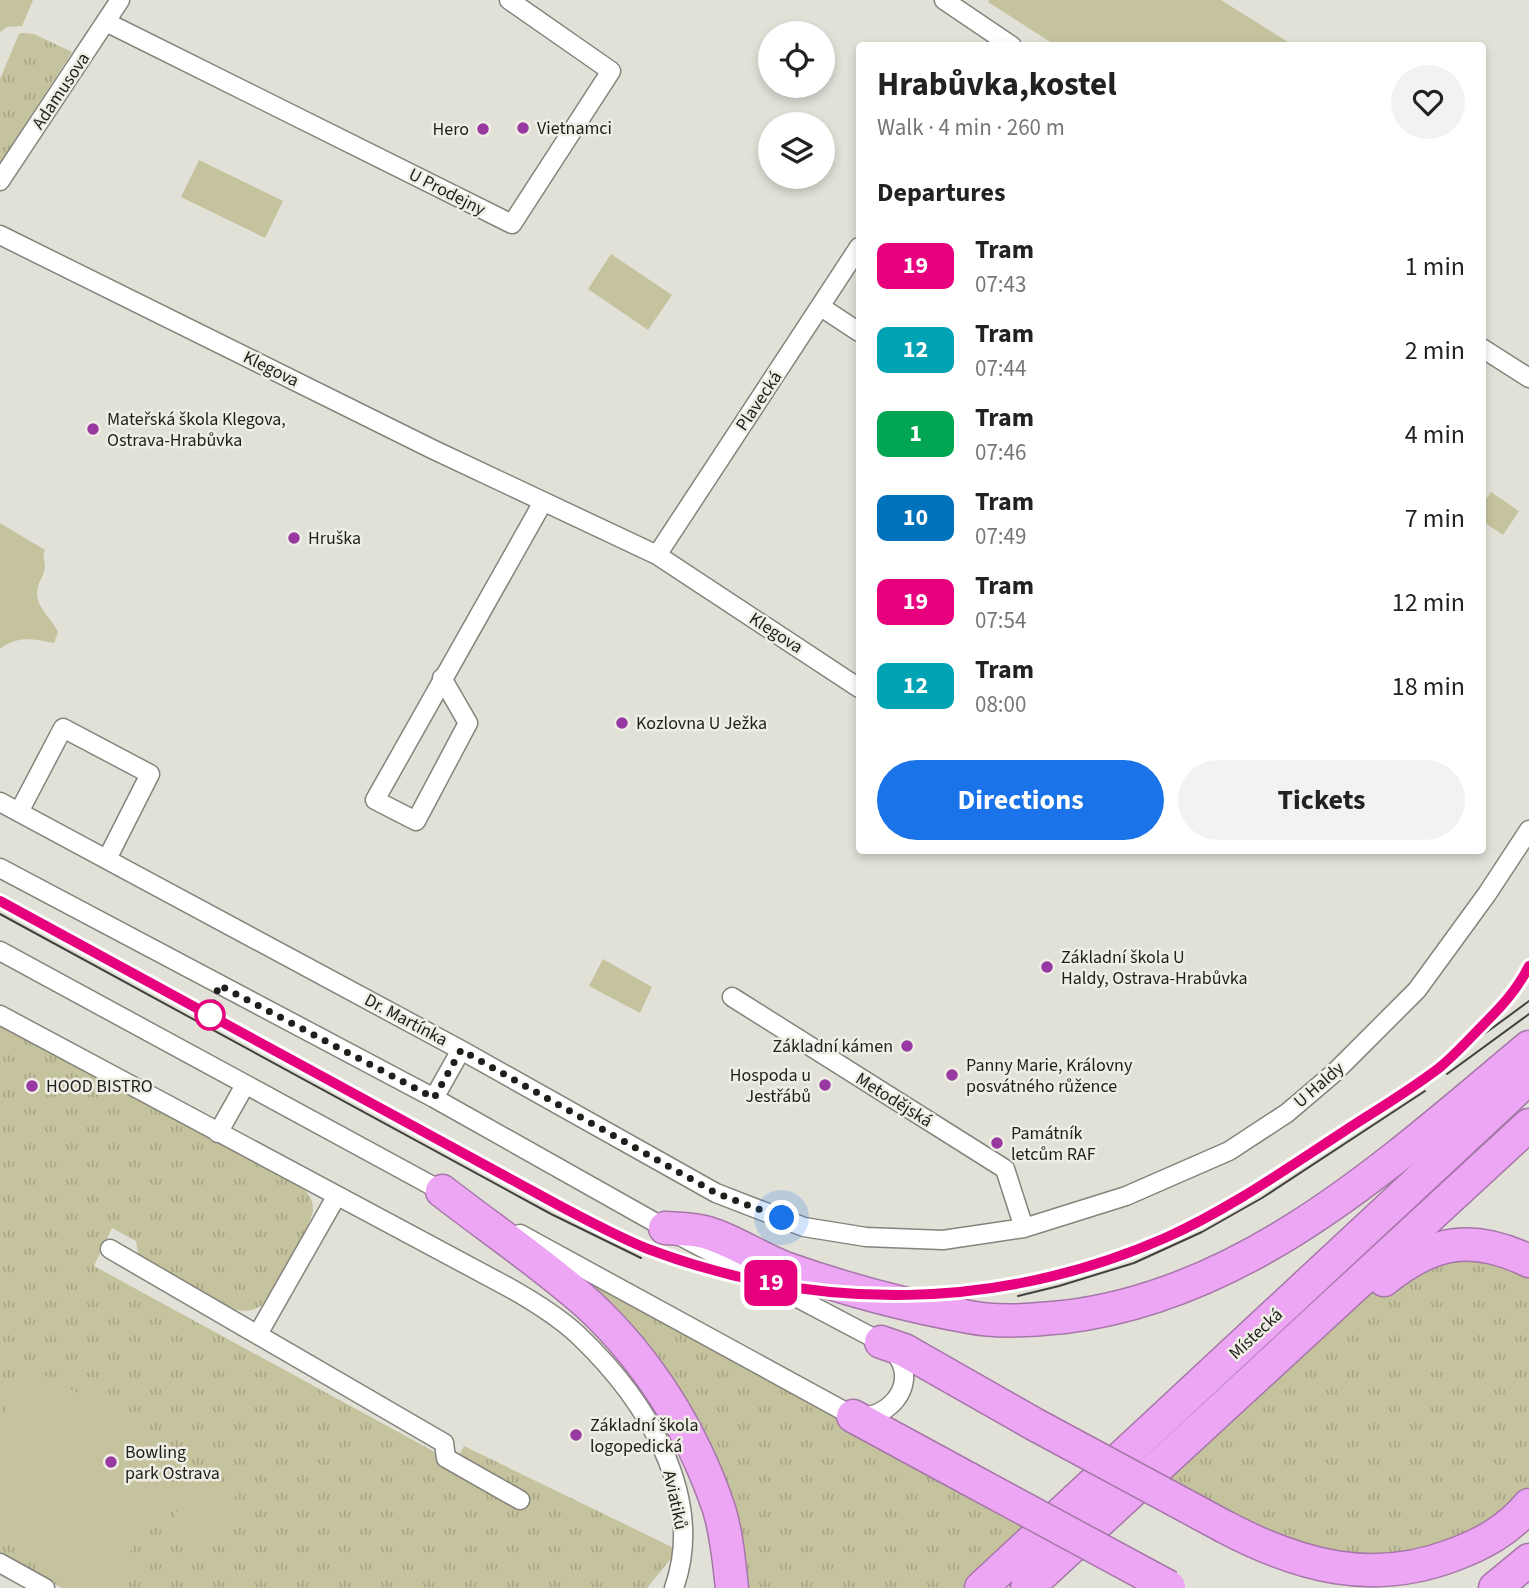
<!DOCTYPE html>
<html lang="en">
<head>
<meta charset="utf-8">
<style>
	body { margin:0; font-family:"Source Sans 3",sans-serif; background:#f2f2f2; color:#222; height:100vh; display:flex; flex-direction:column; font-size:26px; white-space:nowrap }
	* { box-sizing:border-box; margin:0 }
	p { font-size:23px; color:#767676 }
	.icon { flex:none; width:38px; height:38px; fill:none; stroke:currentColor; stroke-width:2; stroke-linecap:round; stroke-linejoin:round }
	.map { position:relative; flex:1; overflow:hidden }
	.details { position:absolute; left:856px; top:42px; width:630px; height:812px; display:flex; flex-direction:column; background:#fff; border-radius:7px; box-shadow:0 4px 10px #0003 }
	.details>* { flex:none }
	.badge { padding:0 14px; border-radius:10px; font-size:24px; line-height:46px }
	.fabs { position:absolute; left:758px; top:21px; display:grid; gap:14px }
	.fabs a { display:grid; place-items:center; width:77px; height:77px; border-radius:50%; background:#fff; box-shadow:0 4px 10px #0003; font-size:35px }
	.you { position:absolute; width:35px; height:35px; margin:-18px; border:5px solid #fff; border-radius:50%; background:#1a73e8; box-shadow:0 0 0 10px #1a73e833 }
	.map>.badge { position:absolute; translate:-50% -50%; box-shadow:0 0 0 4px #fff }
	h2 { padding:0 21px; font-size:26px; line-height:63px }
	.round { display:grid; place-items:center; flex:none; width:74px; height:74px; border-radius:37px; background:#f2f2f2 }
	.head { display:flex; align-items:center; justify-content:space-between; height:119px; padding:0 21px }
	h1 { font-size:33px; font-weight:700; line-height:52px }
	.cta { display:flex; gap:14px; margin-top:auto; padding:14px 21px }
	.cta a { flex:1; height:80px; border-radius:42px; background:#1a73e8; color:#fff; font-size:28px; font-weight:700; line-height:80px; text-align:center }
	.cta a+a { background:#f2f2f2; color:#222 }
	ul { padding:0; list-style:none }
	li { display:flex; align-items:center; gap:21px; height:84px; padding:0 21px }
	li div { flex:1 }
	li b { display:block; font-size:26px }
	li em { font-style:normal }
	li .badge { min-width:77px; font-weight:700; text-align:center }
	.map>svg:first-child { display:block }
	.grass { fill:url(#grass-tufts) }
	.park { fill:#c5c39e }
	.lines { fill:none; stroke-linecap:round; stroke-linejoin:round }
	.street-casing { stroke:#84847c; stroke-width:21 }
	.highway-casing { stroke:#a577a8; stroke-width:35 }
	.street { stroke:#fff; stroke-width:18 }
	.highway { stroke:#eda6f4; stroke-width:32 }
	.tram { stroke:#42413d; stroke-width:2 }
	.highway-bridge-casing { stroke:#a577a8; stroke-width:35; stroke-linecap:butt }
	.highway-bridge { stroke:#eda6f4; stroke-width:32 }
	.line-casing { stroke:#fff; stroke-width:16 }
	.line { stroke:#e6007e; stroke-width:10 }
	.walk { stroke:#201f1c; stroke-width:7; stroke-dasharray:0 12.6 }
	.poi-dot { fill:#9839a2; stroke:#eeeee5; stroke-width:2.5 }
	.stop-dot { fill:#fff; stroke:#e6007e; stroke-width:3.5 }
	.labels { text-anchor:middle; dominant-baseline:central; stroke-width:5; stroke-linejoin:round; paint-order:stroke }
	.street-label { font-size:18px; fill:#201f1c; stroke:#eeeee5 }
	.poi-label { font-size:18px; fill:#201f1c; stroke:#eeeee5; text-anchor:start }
</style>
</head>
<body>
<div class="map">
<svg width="1529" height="1588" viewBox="0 0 1529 1588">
	<defs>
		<pattern id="grass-tufts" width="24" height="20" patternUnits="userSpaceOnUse" patternTransform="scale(1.75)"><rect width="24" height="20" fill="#c5c39e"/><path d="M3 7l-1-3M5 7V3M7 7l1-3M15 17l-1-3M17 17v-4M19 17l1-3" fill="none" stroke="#a9a788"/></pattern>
	</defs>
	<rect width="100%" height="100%" fill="#e1e1d8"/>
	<path class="grass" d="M22 33 34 34 72 52 0 163V79L19 34Z
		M0 1024 300 1186C308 1192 313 1199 313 1209 313 1222 272 1298 261 1306 251 1312 240 1312 229 1307L144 1260 138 1253 136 1241 112 1228 94 1266 455 1463 464 1446 678 1550 647 1588H62L0 1555Z
		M442 1191 1049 1522 978 1588H732L656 1382Z
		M1442 1247 1529 1261V1505L1512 1523 1360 1571 1144 1481 1396 1270Z"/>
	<path class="park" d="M0 0H33L22 26 7 27 0 32Z
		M989 0H1221L1293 45H1055L988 2Z
		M199 160 283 201 265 238 181 197Z
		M611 254 672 295 648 330 588 289Z
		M1491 492 1519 511 1503 535 1482 521V505Z
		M0 523 45 550C41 558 47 562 44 571 43 577 39 581 38 587 33 606 51 616 58 632L54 643C35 639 17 635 0 649Z
		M603 959 652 987 640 1013 589 986Z
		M30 1367 172 1446 153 1475 184 1493 177 1503 152 1514 109 1588H88L0 1539V1420Z
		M198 1473 236 1494 207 1549 168 1528Z"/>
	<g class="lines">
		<g class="street-casing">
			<path id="street" d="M944 0 1012 46
				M106 22 512 224 611 71 509 0
				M0 181 120 0
				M0 235 432 449 657 555 859 688
				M821 307 859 332
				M1482 348 1529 378
				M657 555 859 247
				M442 678 468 723 416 821 375 800 543 502
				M0 802 461 1050 716 1193 804 1227 866 1237 943 1240 1024 1228 1126 1196 1229 1151 1287 1113 1334 1073 1417 990 1487 894 1529 830
				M19 812 63 728 150 774 107 859
				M0 868 434 1098 665 1228 881 1342C887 1347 894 1351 898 1357 918 1388 885 1422 853 1416L520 1234
				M0 951 449 1195
				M732 997 1005 1169 1024 1228
				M0 1015 508 1287C533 1301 559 1317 579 1336 644 1398 707 1495 674 1588
				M434 1098 461 1050
				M218 1133 245 1085
				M110 1249 444 1443 446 1458 520 1500
				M258 1334 336 1197
				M0 1563 45 1588"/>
		</g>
		<g class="highway-casing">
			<path id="highway" d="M442 1191C491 1229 543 1264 589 1305 649 1361 693 1432 719 1509 727 1535 729 1562 732 1588
				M665 1228C679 1229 695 1229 708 1233 734 1241 759 1258 785 1268 844 1289 907 1306 969 1317 1000 1323 1033 1320 1064 1317 1249 1295 1392 1161 1529 1047
				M1384 1280C1432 1241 1472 1233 1529 1261
				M881 1342 904 1350 1034 1424
				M853 1416 969 1479
				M1225 1527C1299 1566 1372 1586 1453 1555 1483 1544 1508 1530 1529 1505
				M981 1588 1529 1078
				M1027 1588 1529 1125
				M1495 1588 1529 1560"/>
		</g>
		<use href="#street" class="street"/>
		<use href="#highway" class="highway"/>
		<path class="tram" d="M0 901 560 1206 645 1248
			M0 914 551 1214 641 1258
			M1482 1026 1512 994 1529 966
			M1447 1074 1529 1014
			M1017 1285C1069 1273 1119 1259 1168 1236 1223 1211 1274 1177 1324 1144 1394 1098 1462 1051 1529 1001
			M1018 1296 1059 1286 1134 1263 1202 1232 1262 1198 1425 1091"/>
		<g class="highway-bridge-casing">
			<path id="highway-bridge" d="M1034 1424 1225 1527
				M969 1479 1169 1587"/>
		</g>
		<use href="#highway-bridge" class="highway-bridge"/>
	</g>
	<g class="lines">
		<g class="line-casing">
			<path id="line" d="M0 901 560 1206C589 1221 618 1237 648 1249 818 1313 998 1311 1165 1238 1228 1210 1286 1169 1343 1132 1375 1111 1409 1091 1439 1068 1455 1055 1468 1040 1482 1026 1501 1007 1517 990 1529 966"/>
		</g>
		<use href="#line" class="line"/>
		<path class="walk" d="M210 1015 219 985 434 1098 461 1050 716 1193 782 1218"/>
	</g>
	<g class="poi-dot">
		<circle cx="523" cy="128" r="7"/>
		<circle cx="483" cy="129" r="7"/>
		<circle cx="93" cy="429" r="7"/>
		<circle cx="294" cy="538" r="7"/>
		<circle cx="622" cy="723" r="7"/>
		<circle cx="1047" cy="967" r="7"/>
		<circle cx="907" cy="1046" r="7"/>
		<circle cx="952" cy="1075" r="7"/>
		<circle cx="825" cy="1085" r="7"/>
		<circle cx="32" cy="1086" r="7"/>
		<circle cx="997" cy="1143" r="7"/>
		<circle cx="576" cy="1435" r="7"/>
		<circle cx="111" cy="1462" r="7"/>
	</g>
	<circle class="stop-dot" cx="210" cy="1015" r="14"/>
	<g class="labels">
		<g class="street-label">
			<text transform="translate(61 91) rotate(-56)">Adamusova</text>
			<text transform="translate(447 192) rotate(27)">U Prodejny</text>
			<text transform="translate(271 369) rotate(26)">Klegova</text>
			<text transform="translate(759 401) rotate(-56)">Plavecká</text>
			<text transform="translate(776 633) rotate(33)">Klegova</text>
			<text transform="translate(406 1020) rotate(28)">Dr. Martínka</text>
			<text transform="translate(1319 1085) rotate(-41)">U Haldy</text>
			<text transform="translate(894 1100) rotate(32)">Metodějská</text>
			<text transform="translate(1256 1334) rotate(-43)">Místecká</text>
			<text transform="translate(675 1500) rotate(78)">Aviatiků</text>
		</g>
		<g class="poi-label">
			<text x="537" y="128">Vietnamci</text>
			<text x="469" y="129" text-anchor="end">Hero</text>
			<text x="107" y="419">Mateřská škola Klegova,<tspan x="107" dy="21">Ostrava-Hrabůvka</tspan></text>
			<text x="308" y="538">Hruška</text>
			<text x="636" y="723">Kozlovna U Ježka</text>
			<text x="1061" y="957">Základní škola U<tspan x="1061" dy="21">Haldy, Ostrava-Hrabůvka</tspan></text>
			<text x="893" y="1046" text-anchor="end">Základní kámen</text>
			<text x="966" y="1065">Panny Marie, Královny<tspan x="966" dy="21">posvátného růžence</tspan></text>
			<text x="811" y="1075" text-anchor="end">Hospoda u<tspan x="811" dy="21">Jestřábů</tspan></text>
			<text x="46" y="1086">HOOD BISTRO</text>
			<text x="1011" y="1133">Památník<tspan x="1011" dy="21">letcům RAF</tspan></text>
			<text x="590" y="1425">Základní škola<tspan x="590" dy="21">logopedická</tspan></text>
			<text x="125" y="1452">Bowling<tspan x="125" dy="21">park Ostrava</tspan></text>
		</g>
	</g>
</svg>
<div class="fabs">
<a><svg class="icon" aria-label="locate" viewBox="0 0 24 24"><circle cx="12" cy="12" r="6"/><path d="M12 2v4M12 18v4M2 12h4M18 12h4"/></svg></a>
<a><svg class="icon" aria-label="layers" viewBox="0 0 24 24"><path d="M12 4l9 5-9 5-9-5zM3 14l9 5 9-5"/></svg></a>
</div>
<div class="you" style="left:782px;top:1218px"></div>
<b class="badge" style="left:771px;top:1283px;background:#e6007e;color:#fff">19</b>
<section class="details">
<div class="head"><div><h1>Hrabůvka,kostel</h1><p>Walk · 4 min · 260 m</p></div><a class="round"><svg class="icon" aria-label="heart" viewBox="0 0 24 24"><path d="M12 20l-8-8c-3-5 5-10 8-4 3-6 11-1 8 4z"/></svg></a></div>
<h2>Departures</h2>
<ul>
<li><span class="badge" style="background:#e6007e;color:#fff">19</span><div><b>Tram</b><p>07:43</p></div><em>1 min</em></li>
<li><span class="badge" style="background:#00a3b4;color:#fff">12</span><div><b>Tram</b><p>07:44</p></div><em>2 min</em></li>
<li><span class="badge" style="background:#00a651;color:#fff">1</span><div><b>Tram</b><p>07:46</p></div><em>4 min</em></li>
<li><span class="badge" style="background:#0072bc;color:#fff">10</span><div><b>Tram</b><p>07:49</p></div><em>7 min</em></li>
<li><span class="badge" style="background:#e6007e;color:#fff">19</span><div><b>Tram</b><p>07:54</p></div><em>12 min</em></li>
<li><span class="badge" style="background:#00a3b4;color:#fff">12</span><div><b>Tram</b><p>08:00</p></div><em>18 min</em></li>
</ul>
<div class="cta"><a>Directions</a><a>Tickets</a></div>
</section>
</div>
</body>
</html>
